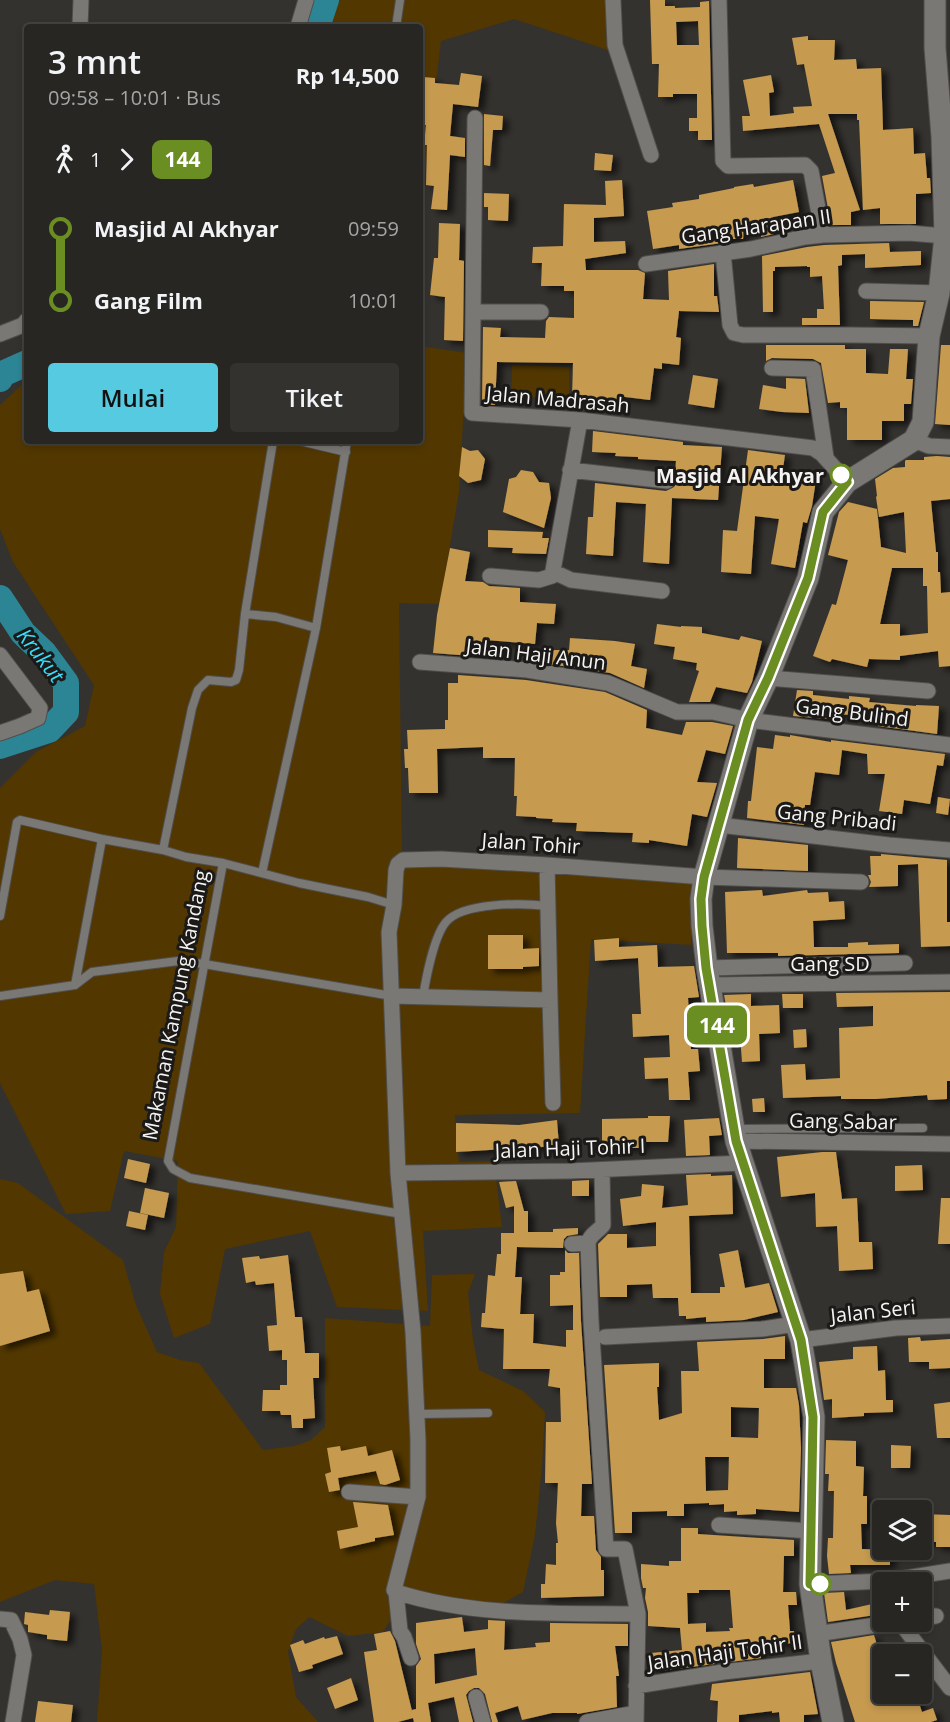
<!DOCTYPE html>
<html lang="id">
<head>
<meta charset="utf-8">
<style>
	body { margin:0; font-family:"Open Sans",sans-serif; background:#33322f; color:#f1f3f6; height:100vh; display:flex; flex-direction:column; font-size:22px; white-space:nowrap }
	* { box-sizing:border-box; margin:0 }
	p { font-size:20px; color:#a4a5a5 }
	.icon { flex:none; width:33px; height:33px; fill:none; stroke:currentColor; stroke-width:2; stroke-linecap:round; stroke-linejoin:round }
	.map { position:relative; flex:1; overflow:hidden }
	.drawer { position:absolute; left:24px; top:24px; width:399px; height:420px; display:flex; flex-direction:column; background:#272622; border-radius:6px; box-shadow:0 3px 9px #0003,0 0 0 2px #434340 }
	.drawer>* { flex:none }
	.badge { padding:0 12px; border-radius:9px; font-size:21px; line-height:39px }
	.controls { position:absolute; left:872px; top:1500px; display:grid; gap:12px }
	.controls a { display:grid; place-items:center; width:60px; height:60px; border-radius:6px; background:#272622; box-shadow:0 3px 9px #0003,0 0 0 2px #434340; font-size:30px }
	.map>.badge { position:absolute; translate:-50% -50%; box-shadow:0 0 0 3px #fff }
	.legs { display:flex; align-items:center; gap:9px; height:66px; padding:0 24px; font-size:20px }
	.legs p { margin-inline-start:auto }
	.head { display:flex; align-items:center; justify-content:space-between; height:102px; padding:0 24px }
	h1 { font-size:33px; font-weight:600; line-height:45px }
	.button { display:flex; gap:12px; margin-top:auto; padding:12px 24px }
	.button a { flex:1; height:69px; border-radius:6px; background:#55cae0; color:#111; font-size:24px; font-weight:600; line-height:69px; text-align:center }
	.button a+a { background:#33322f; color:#f1f3f6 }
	ul { padding:0 24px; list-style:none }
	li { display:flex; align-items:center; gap:21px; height:72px; font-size:22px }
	li i { display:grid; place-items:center; width:9px; height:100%; margin:0 8px; background:currentColor }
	li i::after { content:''; width:15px; height:15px; margin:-8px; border:4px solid; border-radius:50%; background:#272622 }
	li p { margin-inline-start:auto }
	li:first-child i { background:linear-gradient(#0000 50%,currentColor 0) }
	li:last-child i { background:linear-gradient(currentColor 50%,#0000 0) }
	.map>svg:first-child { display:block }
	.green { fill:#523700 }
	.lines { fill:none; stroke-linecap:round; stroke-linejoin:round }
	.river { stroke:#2c8595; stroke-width:26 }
	.building { fill:#c69a50; fill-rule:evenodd; filter:url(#shadow) }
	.service-casing { stroke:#504e4c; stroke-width:10 }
	.minor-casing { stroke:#504e4c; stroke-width:17 }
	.secondary-casing { stroke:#504e4c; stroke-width:23 }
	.service { stroke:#7a7874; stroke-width:8 }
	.minor { stroke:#7a7874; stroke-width:15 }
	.secondary { stroke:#7a7874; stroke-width:21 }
	.line-1-casing { stroke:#fff; stroke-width:14 }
	.line-1 { stroke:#6b8e23; stroke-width:9 }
	.stop-1-dot { fill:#fff; stroke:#6b8e23; stroke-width:3 }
	.labels { text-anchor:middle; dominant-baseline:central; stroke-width:6; stroke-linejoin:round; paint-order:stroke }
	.street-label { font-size:20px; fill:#f5f4f2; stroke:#1b1a18 }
	.stop-label { font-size:20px; font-weight:bold; fill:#f5f4f2; stroke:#1b1a18; text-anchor:end }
	.water-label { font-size:21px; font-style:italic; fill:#35e0fe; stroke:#1b1a18 }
</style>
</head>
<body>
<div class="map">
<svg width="950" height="1722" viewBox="0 0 950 1722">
	<defs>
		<filter id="shadow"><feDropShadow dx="6" dy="4" stdDeviation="3" flood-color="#0009"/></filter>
	</defs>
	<rect width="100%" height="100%" fill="#34322e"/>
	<path class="green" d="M337 0H606L608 50 514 19 441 41 420 214V27H330Z
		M420 346 467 353 459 492 440 604 399 603 402 858 693 873 691 945 591 939 580 1113 455 1115 459 1162 494 1161 502 1227 423 1231 428 1311 337 1307 310 1231 225 1249 210 1324 174 1338 160 1294 164 1252 176 1227 178 1161 124 1151 110 1211 66 1214 0 1083V788L36 752 85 726 94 685 13 562 0 529V405L27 380V441H420Z
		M512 365 569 367V398L511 397Z
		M0 1179 18 1183 123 1260 136 1305 157 1352 180 1360 199 1363 263 1450 295 1446 311 1440 325 1427V1318L430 1326 432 1275 475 1274 468 1293 473 1340 479 1370 523 1391 545 1412 542 1466 535 1535 523 1592 485 1613 401 1591 392 1618 383 1632 348 1636 309 1617 296 1629 288 1652 296 1697 318 1722H97L102 1650 94 1584 55 1580 0 1602Z"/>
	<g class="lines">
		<path class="river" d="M317 27 326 0
			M0 379 2 374 27 363
			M0 598 23 633 44 653 66 683V712L49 730 0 746"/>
	</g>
	<path class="building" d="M650 0H665V6H675V8L700 7V2L709 1 712 140H698V131H689V118H697V94H673V97H658L659 64H652ZM698 21 699 45H677L676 22Z
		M808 36V40H835L834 60 856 59 857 69 881 68 883 130 913 128 914 154 925 153 927 178H930L931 193 916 194V224H880V208L863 210 859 120H857V114H828L860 210 851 212V225H831L822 176 835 173 819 124 743 131 742 116H750L743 80 771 75 774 92 769 93 770 116 794 113 793 107 812 106 804 64 797 65 792 38Z
		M461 73 482 76 478 107 453 104 450 136 465 138V157L450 155 447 210 431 209 434 186 426 185 427 145H424L426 125H420L423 77 435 78V83L459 85Z
		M484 114 503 116 502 130H493L490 166 484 165Z
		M595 153 613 155 611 171 594 170Z
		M622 180 624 216 594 218V242L625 241 626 253 585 259 586 270H638L645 273 643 299 669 300 668 271 714 264V296H717L719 312 679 311 676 337 681 338 679 365 662 363V369L654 368 650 400 617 396V402L604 401V399L572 398 573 363 497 362 495 405 482 404 483 327 501 328 500 337 545 338 546 321 549 317 574 318V291H564V286H541L542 263H532L533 247 563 246 564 204 606 205 605 181Z
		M793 180 799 212 773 217 774 234 761 237V230H744L743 239H728L729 242 679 249V245L653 249 647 211 673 207 672 203 699 199V195L734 188V187L753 184 754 187Z
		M484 193 509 194 508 221 488 220V207H484Z
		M439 223 460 224 459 260 464 261 463 341 444 340 445 297 430 295 434 258H438Z
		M889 243 890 252 921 251V265L865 268V254L842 255V265L838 266 840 325H802V318H817V309H824L822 276 810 277V267H807V266L775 267V271H773V312H763L762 256 807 247 824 245Z
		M870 301 924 302 918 326H913V320L870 319Z
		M766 345H845V349H866V373L888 374 890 349H908L906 379H913L911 404H904V421H882V440H847V408H840V402L828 403 821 363 813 359 772 358 766 361Z
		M941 345H950V425L935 424Z
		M693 375 718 379 714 408 688 404Z
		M786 378 805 379 809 413 782 412 759 409 763 385 786 389Z
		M593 431 683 442V445L722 447 718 500 672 498 669 564 643 562 646 504 616 502 613 556 586 554 588 517H593L595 483 666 491 674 487 677 482 675 475 676 461 638 459V457L615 456 616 453 592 452Z
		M462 447 470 451 478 450 485 459 481 480 468 483 459 476Z
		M748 450 785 455 782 475 816 480 812 506 807 523 803 522 795 568 771 564 779 519 755 516 751 574 721 572 723 530 737 531Z
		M937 456 950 457V499L931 501 936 552H938V572H940L941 593 950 592V666L939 667 938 651 900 656V660L869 659 867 667 832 659 830 662 813 656 832 604 836 605 848 560 828 555 839 512 848 502 877 509 881 547 906 553 904 512 879 517 876 497 877 496 875 479 893 468 905 467V461L906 460H924V457ZM892 568H923V586H927L928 633 900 636V624H880Z
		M521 470 533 472 539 482 549 483 551 498 544 528 503 512 509 479 516 477Z
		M488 530 543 532 542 538H549L546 554 512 553 513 548 488 547Z
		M450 548 470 552 465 581 483 582 489 586 520 588V602L556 604 554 624 537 623 535 644 486 640 485 657 433 653 437 615Z
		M657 624 681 627V626L702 627V633L739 640 741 636 762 641 752 682 747 693 716 687 710 702H689L699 671 696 670 697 663 673 659 675 647 654 644Z
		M570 638 615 641 635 644 631 666 647 669 644 688 610 673 542 663V650H569Z
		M458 675 526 680 605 692 647 710 646 728 682 735 686 722H712L733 726 725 754 706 750 697 782 717 783 707 817 692 814 687 846 649 840V843L632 842 633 833 576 831 577 823 552 822 553 819 536 818V817L516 816 517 796H514L515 758H483V747L437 749 438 793H409L408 768H405L404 749H408L407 730 445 729V720H448V683H458Z
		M797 690 813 691V695L849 699V696L870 698 869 702 916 706V705L939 706 937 734 878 726 879 718 829 713 828 719 793 716Z
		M775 735 790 737V735L831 742V740L945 754 943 766 937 765 930 804 904 800 902 814 879 811 885 774H868L867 754 842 750 839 775 815 772 810 805H805L804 825 747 818 748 801H751L757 747 773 749Z
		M938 797 950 799 948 815 936 813Z
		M738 838 808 845V871L737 868Z
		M881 854 947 860V922H950V946L921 947 918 864 898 865V886L869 887 871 882 868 875H871L870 856H881Z
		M762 890 763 896 807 890 808 893 828 892 829 902 844 901 845 919 813 921 814 947H848V943L868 942V945L899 944V953L778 956V953H727L725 892Z
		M488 935H523V949L539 948V966L523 967V969H488Z
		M619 938V947L657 945 658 967 694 966 699 997 688 998 691 1049H698L700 1071 688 1072 690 1100H669L668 1078 645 1079 644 1058 670 1057 669 1035 633 1037 632 1014H641L638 958 595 961 594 940Z
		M950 992V1081H947V1099L928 1100 927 1095 876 1099H841V1096L783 1098 781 1065 805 1064 806 1080 840 1078 839 1028 873 1026V1006L837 1007 836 993Z
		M751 994V1006L779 1005 780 1033 759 1034 760 1061 742 1062 740 1035H735V1018L732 1019V1011H727L724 995Z
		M782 994H803V1008H783Z
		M806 1029 807 1047 794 1048 793 1030Z
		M764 1098 765 1112H753L752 1099Z
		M648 1116H670L668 1142H643V1148H624V1151H602V1119L648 1118Z
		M719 1118 722 1135 709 1136 710 1155 686 1156 684 1120Z
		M557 1120 559 1146 456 1152V1123L519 1125Z
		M822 1152H836L842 1199 857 1198 859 1242H872L873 1269 839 1271 837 1226 816 1227 815 1193 781 1197 777 1157Z
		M128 1159 150 1164 146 1183 124 1178Z
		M922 1165 923 1190 895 1191V1166Z
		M711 1174V1176L732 1175 733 1214 689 1216 691 1293H720V1287H725L719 1254 738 1250 745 1288 769 1283 778 1312 744 1320 706 1322V1317L686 1319V1316H679L678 1298H653L652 1284 627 1285V1297H600L598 1244 608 1234H627V1248L656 1246V1222L623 1226 620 1199 641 1196 642 1184 664 1186 662 1208 688 1205 686 1175Z
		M589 1180V1196H572V1181Z
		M516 1181 524 1211H528V1232H553V1229L578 1228V1234L567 1236 564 1239 563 1248 517 1247 515 1277H522L520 1314H534L533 1343 566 1347V1330H573V1305L550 1306V1275H560V1272H565V1250L568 1253H579L581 1321 592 1484H582L581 1516H594L596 1550 601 1557V1570H604V1596L541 1598V1584H545L546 1564 556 1565V1543H558L556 1523 558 1483H545L546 1422H561L560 1388 548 1386 550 1369H503L504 1329 481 1327 482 1313H485L488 1275 495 1276 497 1254H501V1233H514V1206L506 1208 499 1182Z
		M145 1188 169 1193 164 1218 140 1213Z
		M941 1198H950V1244H938Z
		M129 1211 148 1215 145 1230 126 1226Z
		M288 1255 295 1317H302L305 1353H319V1378H313L315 1418 303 1419V1428H292L291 1415H281L280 1411H262L263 1390H280V1385H287V1360H282V1350L269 1351 267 1326 277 1325 274 1283 256 1285 255 1281 246 1283 242 1258 259 1256 260 1259Z
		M23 1271 27 1292 39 1289 50 1331 0 1346V1274Z
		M785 1336V1359H764V1388H796L799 1405 801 1448 799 1512 756 1509V1514L737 1515V1511L724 1512V1504L709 1505V1503L684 1504V1516H667V1511L632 1512V1533H615L604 1365 659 1363V1387H657L659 1420 682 1413 681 1371H699L697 1342 763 1339ZM731 1407 759 1408 758 1438 731 1437ZM705 1457H729L728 1490 706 1491Z
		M920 1337 921 1341 950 1339V1368L929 1369V1362H909L908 1338Z
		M877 1346 878 1371 885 1370 886 1400H893V1412L864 1413V1416L832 1418V1399L824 1400 819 1362 853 1359V1347Z
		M950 1402V1438H937L934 1404Z
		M826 1440 856 1441V1466L864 1467 863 1496H867V1524H861L862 1549 890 1550V1565H850L851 1573 829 1574 827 1556 828 1538H833L834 1491H828L829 1474H825Z
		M891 1445 911 1446 910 1468H891Z
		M340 1446 341 1451 366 1446 368 1456 392 1450 400 1480 385 1485 380 1484 376 1471 338 1478 340 1490 329 1492 325 1474 331 1472 327 1448Z
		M353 1502 388 1505 394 1535 375 1538V1541L340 1549 337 1531 358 1527Z
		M921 1514 950 1515V1547H936V1542H921Z
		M681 1528H698V1534L794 1540V1556H784L783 1592H796L797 1605H788L790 1631H794L795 1643 760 1645 761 1658 652 1672 651 1653 682 1650 680 1628 648 1626V1612L645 1598 646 1588H643L641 1578V1564L669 1566V1561H681ZM699 1590H730L733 1628H729L730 1631 706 1632V1623L688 1624 687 1593H699Z
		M871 1591H882V1614L828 1622 824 1593 844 1592 846 1610 872 1604Z
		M50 1610 70 1612 67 1641 47 1639V1635L28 1632V1625L24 1624 25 1612 49 1615Z
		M462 1617 464 1632 488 1629V1620L505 1621 504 1650 536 1647 535 1643 550 1642V1623L628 1624V1646H615L619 1676H616L617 1707 577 1714V1713H552L522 1720 518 1706 495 1713 498 1722H492L485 1694 479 1688H474L469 1691 466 1695 473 1722H459L454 1697 428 1703 431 1722H414L413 1718 398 1722H374L364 1652 377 1650 374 1634 390 1631 395 1641 412 1711V1710L416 1709V1666L421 1659 416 1644V1623ZM475 1648 477 1675 435 1684 434 1654Z
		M874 1635 882 1661V1694H916L922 1712 933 1708 937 1720 931 1722H855L836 1663 831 1642Z
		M337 1636 343 1654 312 1665 313 1668 299 1672 290 1645 303 1640 305 1644 324 1637 325 1639Z
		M810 1672 818 1714 804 1715V1722H780L779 1712 772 1713V1711L739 1715V1722H717L718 1701 710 1700 712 1684Z
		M351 1678 358 1700 335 1709 327 1688Z
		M38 1701 73 1705 71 1722H35Z"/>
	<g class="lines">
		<g class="service-casing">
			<path id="service" d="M396 27 400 0
				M300 441 346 452
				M245 614 273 441
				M163 850 192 708 198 690 208 680 231 682 236 680 239 670 245 614 276 617 316 628
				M223 863 168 1161 173 1169 190 1178 402 1214
				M262 873 316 628 347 441
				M0 916 17 822 20 820 102 839 163 850 186 857 223 863 299 883 368 897 394 905
				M75 985 102 839
				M0 996 75 985 92 972 178 961 204 964 392 996
				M423 997C426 978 434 936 446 922 463 902 522 903 548 906
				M736 1129 923 1128
				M418 1414 488 1413"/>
		</g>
		<g class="minor-casing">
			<path id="minor" d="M613 0 615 45 651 155
				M719 0 723 161 728 166 805 165 811 171 823 235
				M80 27 81 0
				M298 27 306 0
				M475 118 472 413 580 420 813 448 822 454 847 482
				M723 252 730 325 734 333 743 335H852L929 336
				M646 264 751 249 805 237 823 235 909 233 945 236
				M866 291 939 293
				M473 312H541
				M0 334 23 325 27 320
				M772 368 813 369 826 457
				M914 440 929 446 950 447
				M570 470 667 481
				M554 572 571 580 662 591
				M490 576 539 580 552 576 580 420
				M0 655 40 708 38 718 20 726 0 733
				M420 662 527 670 608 683 677 712H713L748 720 950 745
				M768 678 928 691
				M719 825 889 845 950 850
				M707 968 905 963
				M710 985 950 982
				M392 996 550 1000 547 865
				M550 1000 553 1103
				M736 1141 950 1144
				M602 1170 603 1225C598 1232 590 1234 588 1243L591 1321 606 1549H625L638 1614
				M398 1173 570 1171 742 1163
				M572 1244 588 1243
				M605 1337 762 1329 796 1324
				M801 1340 896 1328 950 1326
				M349 1492 418 1497
				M719 1525 811 1531
				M810 1584 887 1581 950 1571
				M396 1592 400 1631 404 1637 411 1658
				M921 1618 936 1616
				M0 1619 11 1620 20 1639 24 1655 13 1722
				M900 1622 950 1688
				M816 1634 897 1622
				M636 1686 723 1672 821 1661
				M476 1697 483 1722
				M587 1722 636 1713
				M636 1722 638 1614C557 1613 474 1617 396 1592L394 1590 418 1497V1440L413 1332 398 1173 389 932 394 905 396 870 398 864 403 860 441 859 547 865 704 877 861 882"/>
		</g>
		<g class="secondary-casing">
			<path id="secondary" d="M833 1722 821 1661 810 1584 814 1417 801 1340 736 1141 707 968 702 926 701 899 704 877 748 720 768 678 808 578 823 512 847 482 914 440 923 422 929 336 939 293 945 236 942 137 935 48V0"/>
		</g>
		<use href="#service" class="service"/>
		<use href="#minor" class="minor"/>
		<use href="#secondary" class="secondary"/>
	</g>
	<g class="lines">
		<g class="line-1-casing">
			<path id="line-1" d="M820 1584H810L813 1417 801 1340 736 1141 706 968 702 926 701 899 704 877 748 720 768 678 808 578 823 512 847 482 841 475"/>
		</g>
		<use href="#line-1" class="line-1"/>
	</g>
	<g class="stop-1-dot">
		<circle cx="841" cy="475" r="10"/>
		<circle cx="820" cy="1584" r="10"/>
	</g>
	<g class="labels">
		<g class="street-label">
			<text transform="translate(756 226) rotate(-8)">Gang Harapan II</text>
			<text transform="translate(558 399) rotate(5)">Jalan Madrasah</text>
			<text transform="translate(536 654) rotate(7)">Jalan Haji Anun</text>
			<text transform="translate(852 712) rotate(7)">Gang Bulind</text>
			<text transform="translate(837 817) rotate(6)">Gang Pribadi</text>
			<text transform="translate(531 843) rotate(4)">Jalan Tohir</text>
			<text x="830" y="963">Gang SD</text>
			<text transform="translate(175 1005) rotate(-79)">Makaman Kampung Kandang</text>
			<text transform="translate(843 1121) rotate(1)">Gang Sabar</text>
			<text transform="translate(570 1148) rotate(-2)">Jalan Haji Tohir I</text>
			<text transform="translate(873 1311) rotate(-6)">Jalan Seri</text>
			<text transform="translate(725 1652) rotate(-8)">Jalan Haji Tohir II</text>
		</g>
		<g class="stop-label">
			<text x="824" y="475">Masjid Al Akhyar</text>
		</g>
		<g class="water-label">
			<text transform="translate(41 655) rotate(52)">Krukut</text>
		</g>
	</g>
</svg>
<div class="controls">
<a><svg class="icon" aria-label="layers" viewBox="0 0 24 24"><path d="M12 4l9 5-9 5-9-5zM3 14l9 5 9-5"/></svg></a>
<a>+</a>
<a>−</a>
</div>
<b class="badge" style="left:717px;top:1025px;background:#6b8e23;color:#fff">144</b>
<section class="drawer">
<div class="head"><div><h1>3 mnt</h1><p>09:58 – 10:01 · Bus</p></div><b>Rp 14,500</b></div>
<div class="legs"><svg class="icon" aria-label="walk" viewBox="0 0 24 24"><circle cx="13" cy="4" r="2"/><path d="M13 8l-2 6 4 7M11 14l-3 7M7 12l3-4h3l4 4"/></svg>1<svg class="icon" aria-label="forward" viewBox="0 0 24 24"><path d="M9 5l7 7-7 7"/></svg><b class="badge" style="background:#6b8e23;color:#fff">144</b></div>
<ul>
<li><i style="color:#6b8e23"></i><b>Masjid Al Akhyar</b><p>09:59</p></li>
<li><i style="color:#6b8e23"></i><b>Gang Film</b><p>10:01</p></li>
</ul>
<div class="button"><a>Mulai</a><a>Tiket</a></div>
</section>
</div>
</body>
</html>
